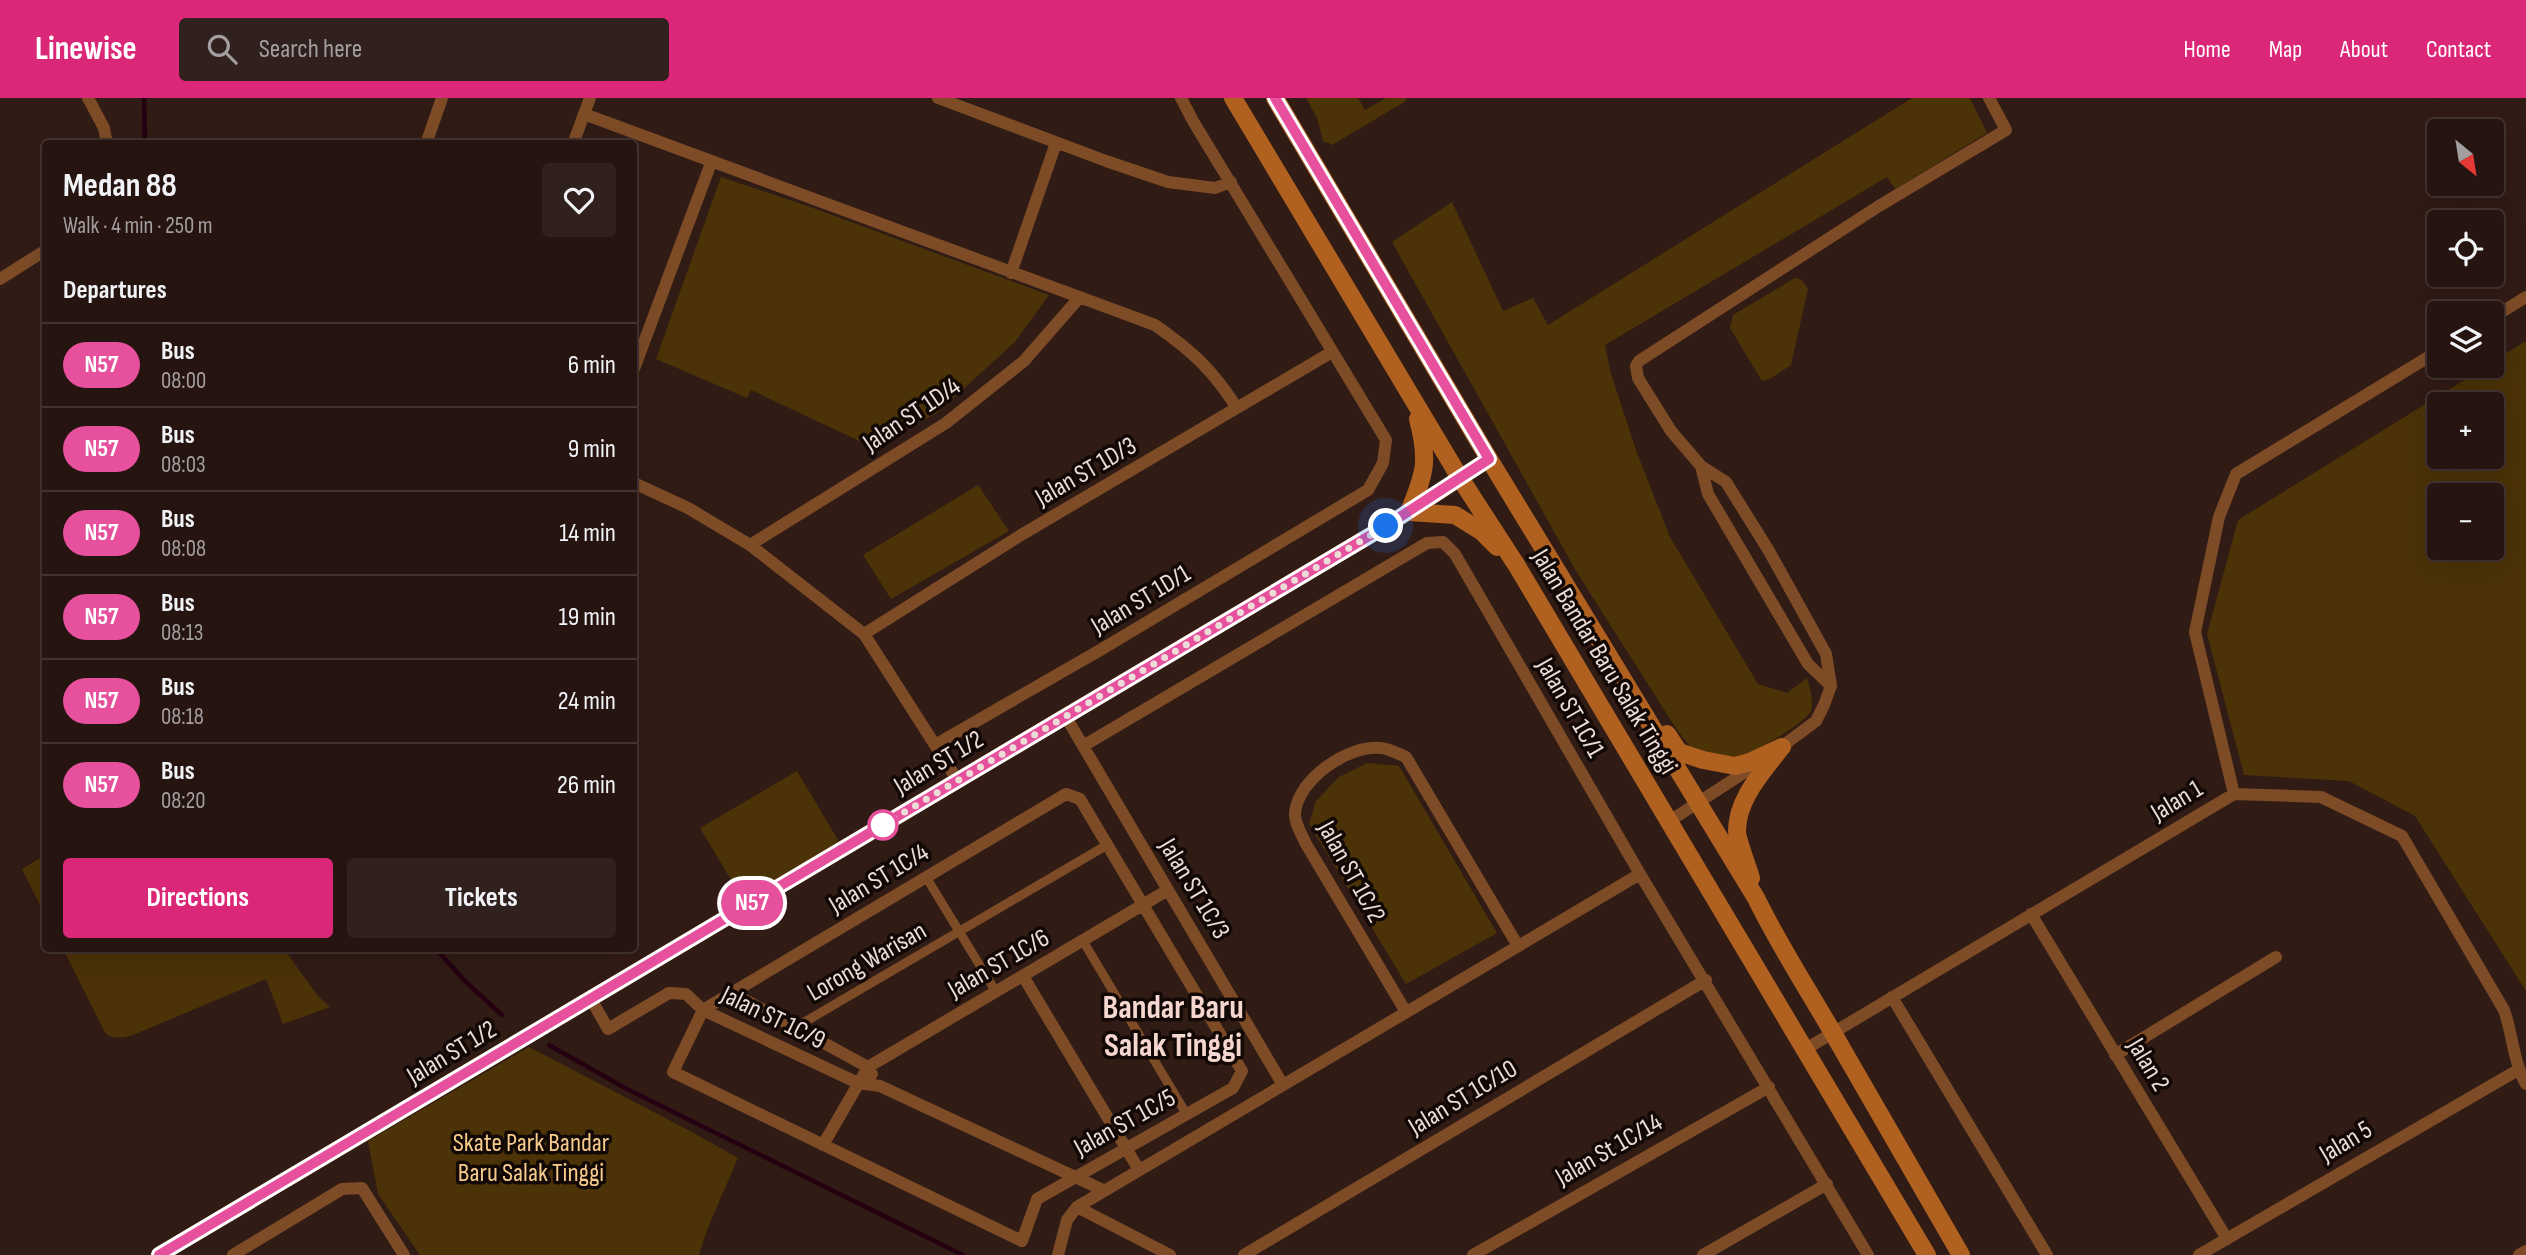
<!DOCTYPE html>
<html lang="en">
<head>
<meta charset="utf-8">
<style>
	body { margin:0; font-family:"Sofia Sans Condensed",sans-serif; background:#31211e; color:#f1f3f6; height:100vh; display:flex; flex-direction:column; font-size:26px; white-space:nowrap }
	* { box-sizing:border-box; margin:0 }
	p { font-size:23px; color:#a39e9f }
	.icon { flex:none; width:38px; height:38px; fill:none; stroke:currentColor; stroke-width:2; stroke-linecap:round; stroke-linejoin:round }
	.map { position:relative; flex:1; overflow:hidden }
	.side { position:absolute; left:42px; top:42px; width:595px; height:812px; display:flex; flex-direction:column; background:#251410; border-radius:7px; box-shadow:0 7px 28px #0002,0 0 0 2px #423330 }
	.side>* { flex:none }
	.badge { padding:0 14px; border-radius:23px; font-size:24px; line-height:46px }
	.needle { width:46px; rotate:150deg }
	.tools { position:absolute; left:2427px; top:21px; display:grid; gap:14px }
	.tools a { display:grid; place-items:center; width:77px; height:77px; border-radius:7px; background:#251410; box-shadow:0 7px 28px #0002,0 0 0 2px #423330; font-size:35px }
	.you { position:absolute; width:35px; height:35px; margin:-18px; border:5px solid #fff; border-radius:50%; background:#1a73e8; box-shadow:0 0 0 10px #1a73e833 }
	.map>.badge { position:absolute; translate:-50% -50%; box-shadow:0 0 0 4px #fff }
	h2 { padding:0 21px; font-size:26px; line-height:63px }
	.round { display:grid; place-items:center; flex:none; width:74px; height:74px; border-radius:7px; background:#31211e }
	.overview { display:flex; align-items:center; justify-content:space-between; height:119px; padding:0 21px }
	h1 { font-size:33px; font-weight:700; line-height:52px }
	.primary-button { display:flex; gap:14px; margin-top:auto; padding:14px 21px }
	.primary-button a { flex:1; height:80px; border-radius:7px; background:#db2777; color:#fff; font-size:28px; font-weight:700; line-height:80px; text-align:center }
	.primary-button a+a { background:#31211e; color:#f1f3f6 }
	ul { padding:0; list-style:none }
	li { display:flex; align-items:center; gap:21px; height:84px; padding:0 21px; border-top:2px solid #423330 }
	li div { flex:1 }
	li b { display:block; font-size:26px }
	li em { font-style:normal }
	li .badge { min-width:77px; font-weight:700; text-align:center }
	header { display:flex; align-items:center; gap:42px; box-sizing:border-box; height:98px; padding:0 35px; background:#db2777; color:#fff }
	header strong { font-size:33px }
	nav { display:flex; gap:38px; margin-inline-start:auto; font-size:24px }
	.search { width:490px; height:63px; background:#31211e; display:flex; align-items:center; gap:18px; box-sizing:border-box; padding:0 24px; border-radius:7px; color:#a39e9f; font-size:26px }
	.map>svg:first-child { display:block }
	.green { fill:#4b3207; fill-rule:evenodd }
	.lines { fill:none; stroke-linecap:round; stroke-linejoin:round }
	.stream { stroke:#250011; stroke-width:4.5 }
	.pedestrian { stroke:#7d4c27; stroke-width:9 }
	.minor { stroke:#7d4c27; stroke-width:12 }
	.tertiary { stroke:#7d4c27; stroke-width:16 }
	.secondary { stroke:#b06120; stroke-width:18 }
	.line-casing { stroke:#fff; stroke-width:16 }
	.line { stroke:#e6509d; stroke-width:10 }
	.walk { stroke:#ecdcd8; stroke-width:7; stroke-dasharray:0 12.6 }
	.stop-dot { fill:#fff; stroke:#e6509d; stroke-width:3.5 }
	.labels { text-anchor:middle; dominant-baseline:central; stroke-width:7; stroke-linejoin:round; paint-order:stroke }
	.street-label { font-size:26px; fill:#ecdcd8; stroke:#120806 }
	.park-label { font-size:26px; fill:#f7cb8c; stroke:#120806 }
	.district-label { font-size:33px; font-weight:bold; fill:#f6d7cf; stroke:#120806 }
</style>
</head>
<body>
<header>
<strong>Linewise</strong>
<div class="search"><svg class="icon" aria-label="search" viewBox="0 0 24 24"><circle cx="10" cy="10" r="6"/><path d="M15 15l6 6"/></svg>Search here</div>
<nav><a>Home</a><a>Map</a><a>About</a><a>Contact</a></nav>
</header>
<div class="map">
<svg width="2526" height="1157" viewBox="0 0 2526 1157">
	<rect width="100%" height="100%" fill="#311b15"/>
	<path class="green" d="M1306 0H1358L1365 12 1386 0H1406V3L1332 47 1323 43 1317 20Z
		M1912 0H1970L1987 35 1895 91 1887 79 1605 247 1611 276 1637 355 1670 439 1758 586 1787 595 1807 580C1810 589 1814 604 1811 613 1807 624 1750 658 1736 659 1723 661 1706 654 1693 652L1677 632 1576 473 1392 144 1452 104 1503 213 1533 200 1548 227Z
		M721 79 816 111 1049 197 1015 244 937 315 872 349 751 292 747 300 656 261Z
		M1795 180 1802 182 1808 191 1791 267 1770 281 1762 283 1730 230 1733 217Z
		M2526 243V893L2415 718 2349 683 2244 677 2207 536 2238 422 2487 268H2492V264ZM2440 306H2492V359H2440ZM2440 397H2492V450H2440Z
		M978 387 1009 433 891 501 863 457Z
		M1367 665 1399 668 1497 835 1406 886 1309 726 1316 703 1339 679Z
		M797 673 841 747 745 805 700 730Z
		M45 757V817L22 771Z
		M63 851H284L318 898 330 909 283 926 266 881 133 937C125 940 113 941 106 936Z
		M529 949 692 1034 738 1060 707 1132 699 1157H420L378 1096 368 1043Z"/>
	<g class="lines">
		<path class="stream" d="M144 0 145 46
			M435 850 466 884 502 917
			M549 947 625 990 963 1157"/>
		<path class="pedestrian" d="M926 779 996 894
			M1083 843 1187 1017
			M796 929 1107 747"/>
		<path class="minor" d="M88 0 104 30 107 46
			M938 0 1106 63 1168 84 1215 90 1231 84
			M584 16 1155 227C1192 253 1212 271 1237 310
			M426 46 442 0
			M573 46 590 0
			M1011 175 1056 45
			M0 181 46 152
			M2492 220 2526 199
			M634 271 711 65
			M1701 368 1708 396 1808 566 1831 588
			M634 385 688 410 750 447 864 536 958 683
			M750 447 946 325 1024 263 1079 200
			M864 536 1021 437 1332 254
			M1066 619 1283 987
			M935 647 1102 551 1368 392 1383 365 1386 342 1193 23 1181 0
			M1083 648 1427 445 1443 444 1455 456 1640 776 1868 1157
			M1777 652 1816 623 1824 607 1831 588 1826 556 1769 453 1726 384 1701 368 1671 333 1638 280 1636 268 1639 263 1879 108 2006 32 1989 0
			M1066 696 1080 701 1242 973 1233 990 1037 1101 1022 1143 673 974 703 912Z
			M2234 696 2195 534 2219 419 2236 376 2440 252
			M1668 724 1759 665
			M2031 816 2227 1141
			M1023 878 1139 1072
			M732 895 868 969 872 976
			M1892 899 2047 1157
			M591 901 608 931 669 895 686 896 703 912 858 985 880 988 1103 1092
			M1406 914 1306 746C1302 737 1294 724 1295 715 1298 681 1348 647 1380 650 1388 650 1398 656 1406 659L1518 848
			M1804 952 2234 696 2321 699 2402 738 2504 912C2513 937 2513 963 2526 986
			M2115 957 2276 859
			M823 1047 868 969 1168 792
			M1077 1109 1170 1157
			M233 1157 342 1091 362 1090 404 1157
			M1058 1157 1067 1122 1077 1109 1640 776
			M1244 1157 1706 882
			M1473 1157 1769 989
			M1703 1157 1827 1086
			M2199 1157 2518 972
			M2519 1157 2526 1153"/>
		<path class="tertiary" d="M159 1157 1409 414 1489 361"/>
		<path class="secondary" d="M1233 0 1460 380 1517 468 1927 1157
			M1275 0 1489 361 1756 800C1779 847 1807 890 1833 935 1875 1009 1918 1083 1961 1157
			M1418 321C1429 363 1425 375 1409 414L1455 417 1481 433 1497 449
			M1667 636 1679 654 1703 662 1735 668 1750 664 1782 649
			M1751 780C1748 769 1737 742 1737 733 1737 701 1762 675 1780 651"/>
	</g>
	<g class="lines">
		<g class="line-casing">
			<path id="line" d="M159 1157 1386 428 1489 361 1275 0"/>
		</g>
		<use href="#line" class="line"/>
		<path class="walk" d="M883 727 1386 428"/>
	</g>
	<circle class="stop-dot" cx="883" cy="727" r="14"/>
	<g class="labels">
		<g class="street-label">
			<text transform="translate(912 317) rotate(-34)">Jalan ST 1D/4</text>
			<text transform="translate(1086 374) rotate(-30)">Jalan ST 1D/3</text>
			<text transform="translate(1141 502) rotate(-31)">Jalan ST 1D/1</text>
			<text transform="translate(1604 564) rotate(59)">Jalan Bandar Baru Salak Tinggi</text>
			<text transform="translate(1570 610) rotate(60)">Jalan ST 1C/1</text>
			<text transform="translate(939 665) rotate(-31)">Jalan ST 1/2</text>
			<text transform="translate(2177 703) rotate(-31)">Jalan 1</text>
			<text transform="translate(1351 774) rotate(61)">Jalan ST 1C/2</text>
			<text transform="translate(879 781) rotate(-31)">Jalan ST 1C/4</text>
			<text transform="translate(1194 791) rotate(59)">Jalan ST 1C/3</text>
			<text transform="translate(867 864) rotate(-30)">Lorong Warisan</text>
			<text transform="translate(999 866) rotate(-30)">Jalan ST 1C/6</text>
			<text transform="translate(773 920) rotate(26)">Jalan ST 1C/9</text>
			<text transform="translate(452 955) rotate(-31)">Jalan ST 1/2</text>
			<text transform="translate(2148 967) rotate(59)">Jalan 2</text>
			<text transform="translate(1463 1000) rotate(-31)">Jalan ST 1C/10</text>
			<text transform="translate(1125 1025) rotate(-29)">Jalan ST 1C/5</text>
			<text transform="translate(2346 1044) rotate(-31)">Jalan 5</text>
			<text transform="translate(1609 1052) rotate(-30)">Jalan St 1C/14</text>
		</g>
		<g class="park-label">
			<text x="531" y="1045">Skate Park Bandar<tspan x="531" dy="30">Baru Salak Tinggi</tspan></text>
		</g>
		<g class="district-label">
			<text x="1173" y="910">Bandar Baru<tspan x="1173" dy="38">Salak Tinggi</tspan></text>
		</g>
	</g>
</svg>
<div class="tools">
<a><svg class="needle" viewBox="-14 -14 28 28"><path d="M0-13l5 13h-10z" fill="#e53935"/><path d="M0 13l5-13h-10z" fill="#a39e9f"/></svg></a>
<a><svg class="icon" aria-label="locate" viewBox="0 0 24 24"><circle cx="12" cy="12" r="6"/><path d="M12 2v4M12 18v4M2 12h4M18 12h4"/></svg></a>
<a><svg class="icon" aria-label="layers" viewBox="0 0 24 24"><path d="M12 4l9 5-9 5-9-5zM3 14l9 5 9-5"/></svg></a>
<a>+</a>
<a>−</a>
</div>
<div class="you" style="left:1386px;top:428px"></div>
<b class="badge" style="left:752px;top:805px;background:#e6509d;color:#fff">N57</b>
<section class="side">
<div class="overview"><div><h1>Medan 88</h1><p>Walk · 4 min · 250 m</p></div><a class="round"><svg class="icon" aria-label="heart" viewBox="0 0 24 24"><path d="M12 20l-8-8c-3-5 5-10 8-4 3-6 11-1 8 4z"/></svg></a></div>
<h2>Departures</h2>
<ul>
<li><span class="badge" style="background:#e6509d;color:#fff">N57</span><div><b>Bus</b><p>08:00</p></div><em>6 min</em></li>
<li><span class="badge" style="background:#e6509d;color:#fff">N57</span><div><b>Bus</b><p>08:03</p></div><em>9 min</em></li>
<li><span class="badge" style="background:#e6509d;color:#fff">N57</span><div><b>Bus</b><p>08:08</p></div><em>14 min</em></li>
<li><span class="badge" style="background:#e6509d;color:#fff">N57</span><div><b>Bus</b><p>08:13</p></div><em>19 min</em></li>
<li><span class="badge" style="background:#e6509d;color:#fff">N57</span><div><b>Bus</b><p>08:18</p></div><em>24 min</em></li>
<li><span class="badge" style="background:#e6509d;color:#fff">N57</span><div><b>Bus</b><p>08:20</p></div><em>26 min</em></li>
</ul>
<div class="primary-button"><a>Directions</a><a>Tickets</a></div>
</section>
</div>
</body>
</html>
